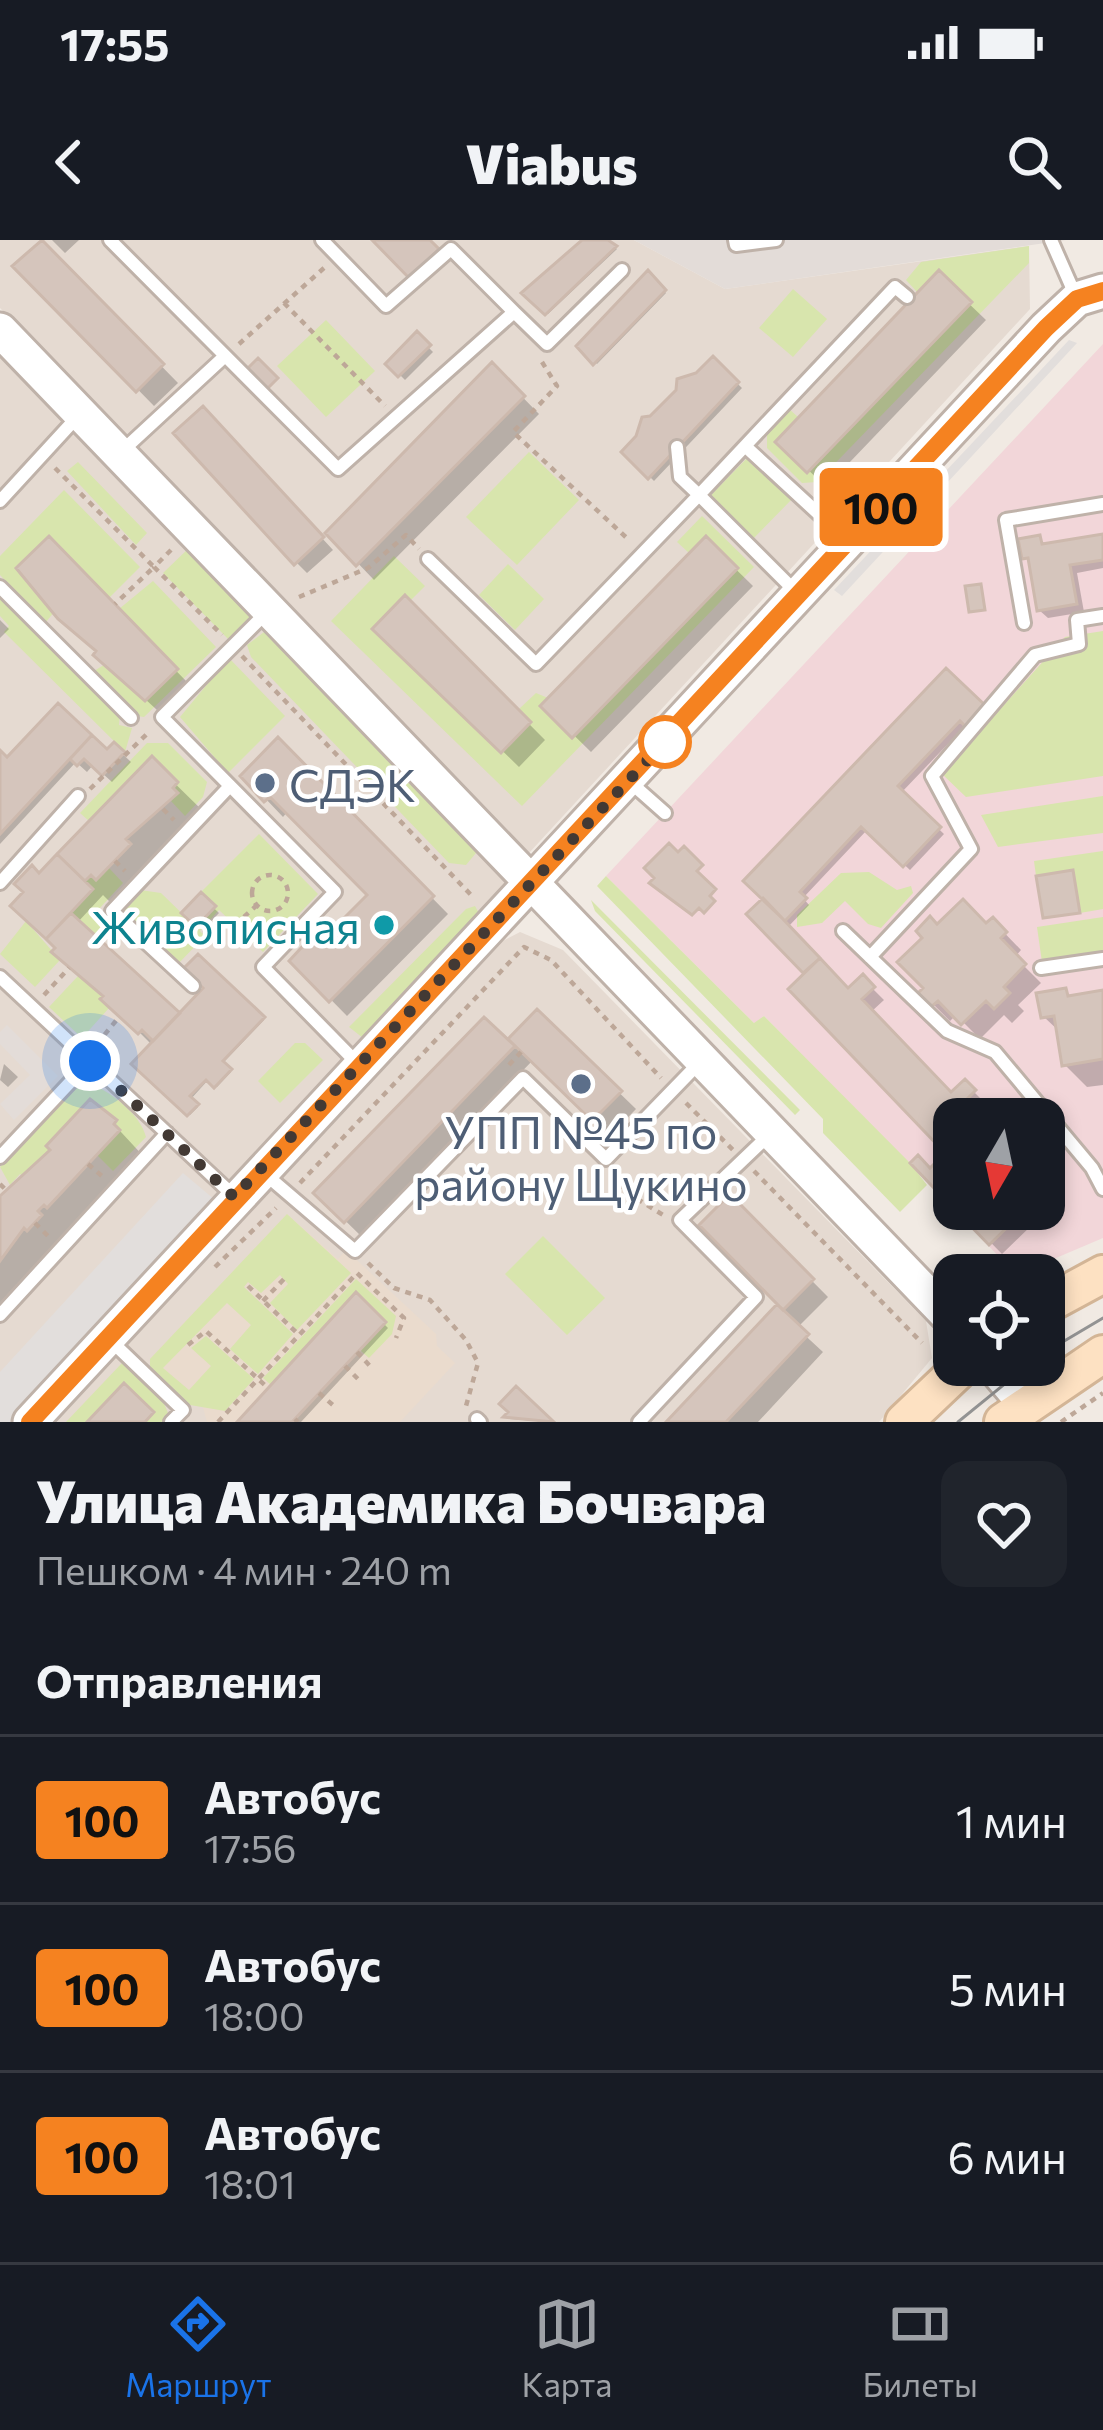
<!DOCTYPE html>
<html lang="ru">
<head>
<meta charset="utf-8">
<style>
	body { margin:0; font-family:Commissioner,sans-serif; background:#20242c; color:#f1f3f6; height:100vh; display:flex; flex-direction:column; font-size:45px; white-space:nowrap }
	* { box-sizing:border-box; margin:0 }
	p { font-size:39px; color:#9ea1a6 }
	.icon { flex:none; width:66px; height:66px; fill:none; stroke:currentColor; stroke-width:2; stroke-linecap:round; stroke-linejoin:round }
	.map { position:relative; height:1182px; overflow:hidden }
	.panel { display:flex; flex-direction:column; background:#171b24; flex:1 }
	.panel>* { flex:none }
	.badge { padding:0 24px; border-radius:9px; font-size:42px; line-height:78px }
	.needle { width:78px; rotate:189deg }
	.tools { position:absolute; left:933px; top:858px; display:grid; gap:24px }
	.tools a { display:grid; place-items:center; width:132px; height:132px; border-radius:24px; background:#171b24; box-shadow:0 6px 18px #0003; font-size:60px }
	.you { position:absolute; width:60px; height:60px; margin:-30px; border:9px solid #fff; border-radius:50%; background:#1a73e8; box-shadow:0 0 0 18px #1a73e833 }
	.map>.badge { position:absolute; translate:-50% -50%; box-shadow:0 0 0 6px #fff }
	h2 { padding:0 36px; font-size:45px; line-height:108px }
	.round { display:grid; place-items:center; flex:none; width:126px; height:126px; border-radius:24px; background:#20242c }
	.overview { display:flex; align-items:center; justify-content:space-between; height:204px; padding:0 36px }
	h1 { font-size:57px; font-weight:800; line-height:90px }
	ul { padding:0; list-style:none }
	li { display:flex; align-items:center; gap:36px; height:168px; padding:0 36px; border-top:3px solid #363941 }
	li div { flex:1 }
	li b { display:block; font-size:45px }
	li em { font-style:normal }
	li .badge { min-width:132px; font-weight:700; text-align:center }
	.status { display:flex; justify-content:space-between; align-items:center; height:84px; padding:0 60px; background:#171b24; direction:ltr }
	.status svg { height:33px; fill:currentColor }
	header { display:flex; justify-content:space-between; align-items:center; height:156px; padding:0 36px; background:#171b24; font-size:54px; font-weight:800 }
	.tab-bar { display:flex; justify-content:space-around; align-items:center; height:168px; border-top:3px solid #363941; background:#171b24; font-size:33px; color:#9ea1a6 }
	.tab-bar a { display:grid; justify-items:center; gap:6px }
	.tab-bar .on { color:#1a73e8 }
	.map>svg:first-child { display:block }
	.residential { fill:#e5dad1 }
	.industrial { fill:#e3dcd8 }
	.education { fill:#eadbcd }
	.medical { fill:#f2d6d9 }
	.green { fill:#d8e5ad }
	.parking { fill:#e2dedc }
	.shadow { fill:#0003 }
	.building { fill:#d5c5bc; stroke:#cdb9ad; stroke-width:3 }
	.lines { fill:none; stroke-linecap:round; stroke-linejoin:round }
	.service-casing { stroke:#bfb2a9; stroke-width:18 }
	.tertiary-casing { stroke:#bfb2a9; stroke-width:39 }
	.secondary-casing { stroke:#d3b596; stroke-width:42 }
	.path { stroke:#bda798; stroke-width:4.5; stroke-dasharray:6 6; stroke-linecap:butt }
	.service { stroke:#fff; stroke-width:12 }
	.tertiary { stroke:#fff; stroke-width:33 }
	.secondary { stroke:#fde1c2; stroke-width:36 }
	.tram { stroke:#939393; stroke-width:3 }
	.line-casing { stroke:#fff; stroke-width:27 }
	.line { stroke:#f58220; stroke-width:18 }
	.walk { stroke:#423934; stroke-width:12; stroke-dasharray:0 21.6 }
	.stop-dot { fill:#fff; stroke:#f58220; stroke-width:6 }
	.service-dot { fill:#5c6f8a; stroke:#fff; stroke-width:4.5 }
	.culture-dot { fill:#0f9aa8; stroke:#fff; stroke-width:4.5 }
	.labels { text-anchor:middle; dominant-baseline:central; stroke-width:9; stroke-linejoin:round; paint-order:stroke }
	.service-label { font-size:45px; fill:#4e5e75; stroke:#fff; text-anchor:start }
	.culture-label { font-size:45px; fill:#0d838f; stroke:#fff; text-anchor:end }
</style>
</head>
<body>
<div class="status"><b>17:55</b><svg viewBox="0 0 49 12"><path d="M0 12V9h3v3zM5 12V6h3v6zM10 12V3h3v9zM15 12V0h3v12zM26 1h20v11H26zM47 4h2v5h-2z"/></svg></div>
<header><svg class="icon" aria-label="back" viewBox="0 0 24 24"><path d="M15 5l-7 7 7 7"/></svg>Viabus<svg class="icon" aria-label="search" viewBox="0 0 24 24"><circle cx="10" cy="10" r="6"/><path d="M15 15l6 6"/></svg></header>
<div class="map">
<svg width="1103" height="1182" viewBox="0 0 1103 1182">
	<rect width="100%" height="100%" fill="#f1eae3"/>
	<path class="residential" d="M0 0H634L725 49 1029 6 1030 69 529 613 0 68Z
		M0 111 505 633 506 646 11 1182H0Z
		M520 692 563 710 926 1081 932 1118 879 1182H47L497 704Z"/>
	<path class="industrial" d="M634 0H1066L725 49Z
		M7 785 58 836 14 880 0 864 30 835 0 804V792Z"/>
	<path class="education" d="M287 974 338 1019 346 1010 436 1094 437 1106 455 1123 400 1182H207L202 1164 150 1119Z"/>
	<path class="medical" d="M1103 104V998L1016 1035 954 969H1044V879H954V969L764 776 755 784 606 636Z"/>
	<path class="green" d="M1029 6V23L817 242 802 243 767 208V190L788 168 798 177 775 202 808 233 971 62 939 31 918 53 906 40 921 22Z
		M793 49 827 79 793 117 759 88Z
		M326 80 375 131 326 177 277 126Z
		M529 212 579 260 517 325 466 277Z
		M753 212 797 254 748 304 704 262Z
		M78 222 147 293 136 305 67 231Z
		M64 250 140 327 109 358 48 297 16 328 56 370 45 383 0 335V316Z
		M702 276 754 327 522 566 331 381 394 316 425 346 411 360 405 355 373 389 501 513 531 482 519 469 536 453 548 458 541 467 573 497 738 328 706 297 689 313 677 302Z
		M190 307 253 373 231 402 163 333Z
		M508 324 544 359 515 390 479 355Z
		M153 341 216 407 144 477 137 476 94 431 107 423 145 461 178 429 119 369Z
		M0 358 120 473 119 485 132 488 125 512 4 392 9 386 0 376Z
		M268 389 481 607 466 625 449 623 251 417 247 405Z
		M1103 391V536L966 557 942 534 1065 397Z
		M229 418 285 476 228 533 180 477Z
		M147 503H168L207 542 203 557 185 576 171 561 178 553 173 548 178 542 152 517 89 581 80 573Z
		M1103 556V593L998 607 981 575Z
		M259 594 318 654 263 712 219 670 200 691 205 696 177 725 126 679 124 666 140 650 161 653 196 687 216 667 201 652Z
		M1103 611V669L1080 673 1073 631 1036 636 1034 621Z
		M109 628 123 643 98 670 109 682 96 696 71 673 93 650 85 641 91 635 97 639Z
		M869 632 897 650 911 646 913 653 881 688 868 684 845 661 822 683 797 687V675L841 633Z
		M606 636 754 783 764 776 910 923 927 945 900 972 823 893V879L597 646Z
		M591 660 800 870 795 875 595 671Z
		M475 666 481 677 363 798 349 787 466 669Z
		M1103 677V712L1042 722 1037 687Z
		M26 681 60 720 35 747 0 714Z
		M78 736 103 756 100 760 109 768 82 798 49 767Z
		M295 803H305L323 820 280 863 258 841Z
		M85 842C107 848 141 874 146 897L113 931 97 915 120 889 98 863 46 906 50 910 25 938 20 934 10 945 0 927 67 854Z
		M287 974 351 1033 297 1090 270 1063 288 1044 280 1035 261 1053 248 1042 244 1047 293 1094 258 1134 230 1109 251 1085 227 1063 163 1128 189 1150 211 1126 191 1108 206 1096 254 1139 225 1171 190 1165 150 1128V1119Z
		M543 996 605 1058 567 1095 505 1034Z
		M356 1039 396 1076 392 1094 369 1118 360 1110 386 1081 355 1052 271 1145 263 1138Z
		M122 1123 163 1161 168 1173 163 1182H145L154 1172 124 1144 87 1182H66Z"/>
	<path class="parking" d="M1069 100 1077 103 842 356 834 350Z
		M183 933 215 960 11 1182H0V1132Z"/>
	<path class="shadow" d="M52 0H79L65 13Z
		M587 0H603L617 9 548 74 526 53Z
		M41 3 178 143 154 166 17 26Z
		M648 34 666 53 597 124 580 106Z
		M939 35 986 80 826 247 779 202Z
		M417 96 433 112 405 140 389 124Z
		M713 120 742 148 654 241 625 212Z
		M492 126 539 174 374 340 329 293Z
		M214 181 333 310 307 333 296 322Z
		M1103 297V328L1077 333 1084 372 1048 378 1039 370 1032 324 1025 317 1039 298 1047 306Z
		M49 300 187 442 157 470 108 425Z
		M706 300 753 346 591 512 544 466Z
		M405 359 545 500 519 527 376 388Z
		M0 380 9 389 0 398Z
		M946 432 967 484 901 553 944 594 910 630 867 590 803 658 809 665 787 688 849 751 863 738 873 749 884 760 871 772 951 856 965 843 985 863 972 876 975 879H954V964L930 932 949 913 808 734 750 674Z
		M58 468 107 514 114 506 131 522 112 542 93 525 87 532 76 522 0 604V514L7 521Z
		M278 501 448 674 347 776 293 721 322 704 371 655 288 571 283 577 244 536Z
		M152 521 204 572 126 665 121 660 115 667 103 655 77 683 180 777 207 748 198 718 264 780 222 824 231 832 217 847 209 839 190 860 198 867 190 875 136 824 153 806 14 666Z
		M201 656 219 673 203 690 185 673Z
		M993 681 1021 710 1015 717 1041 743 1018 765 1024 771 1012 783 1004 775 980 799 956 775 950 781 922 753 937 688 987 687Z
		M1065 751 1073 758 1103 753V845L1087 847 1064 824 1060 792 1044 777Z
		M537 773 636 869 611 895 533 820 362 997 317 953 508 803Z
		M4 824 18 837 8 847 0 840Z
		M96 865 146 919 0 1075V964Z
		M730 958 828 1057 797 1088 823 1112 758 1182H670L781 1064Z
		M958 969H1022L1035 982 1002 1014Z
		M356 1056 388 1088 301 1182H241Z
		M516 1151 550 1182 509 1179Z"/>
	<path class="building" d="M42 0 164 124 136 152 12 26Z
		M372 0H430L439 9 409 38Z
		M582 0H608L617 6 545 75 521 53Z
		M648 30 666 50 593 125 576 106Z
		M939 30 972 62 807 233 775 202Z
		M417 91 431 105 398 137 385 124Z
		M713 116 739 142 648 239 621 212 636 196 642 177 650 176 676 150 677 139 696 133Z
		M258 118 278 138 267 149 247 129Z
		M492 122 525 156 356 326 325 293Z
		M203 166 324 297 294 325 173 193Z
		M1103 294V320L1070 325 1077 364 1037 371 1028 318 1022 319 1018 299 1040 295 1042 304Z
		M49 296 178 429 145 461 93 415 96 411 58 379 16 328Z
		M706 296 738 328 572 498 540 466Z
		M981 344 985 370 969 372 965 346Z
		M405 355 531 482 501 513 372 389Z
		M946 428 987 467 967 488 960 481 898 546 941 587 903 627 861 587 800 652 807 658 785 681 743 641Z
		M58 463 92 495 0 594V510L7 517Z
		M92 495 107 509 114 502 125 512 102 536 84 519 77 526 70 519Z
		M278 497 434 656 329 762 289 721 315 693 322 700 367 655 270 557 264 562 240 536Z
		M152 516 178 542 173 548 178 553 126 599 131 604 96 640 91 635 85 641 57 614Z
		M669 603 678 612 684 606 703 625 697 631 716 649 710 656 715 661 704 673 699 668 692 675 649 643 654 638 644 628Z
		M57 614 93 649 46 699 10 666 23 652 14 644 32 625 39 633Z
		M1073 630 1080 673 1043 678 1036 636Z
		M201 652 216 666 196 687 181 673Z
		M763 658 820 718 803 733 746 674Z
		M963 659 986 683 993 677 1007 692 1001 698 1026 724 1004 747 1010 753 994 769 986 761 961 785 938 761 931 767 918 753 923 748 897 722 922 698 916 691 930 676 937 684Z
		M71 673 180 773 153 801 142 790 138 794 100 759 103 756 51 712 55 708 46 699Z
		M198 714 265 777 223 821 232 829 214 848 206 840 190 856 199 864 187 876 131 824 203 748 183 729Z
		M820 718 848 748 863 734 875 747 862 759 951 852 965 839 976 850 963 863 979 879H954V969L910 923 918 915 930 928 945 913 788 749Z
		M1066 748 1068 756 1103 750V819L1062 826 1054 776 1041 778 1036 753Z
		M537 769 622 851 592 881 508 799Z
		M484 777 515 806 344 983 313 953Z
		M90 859 117 880 114 884 120 890 47 968 44 965 38 971 42 975 27 991 24 988 0 1021V956L50 910 46 906Z
		M730 954 814 1039 783 1070 699 985Z
		M954 969H1026L989 1005Z
		M356 1052 386 1082 292 1182H237Z
		M777 1064 809 1094 726 1182H666Z
		M124 1143 154 1172 145 1182H87Z
		M516 1146 554 1182 503 1177 508 1172 499 1164Z"/>
	<g class="lines">
		<g class="service-casing">
			<path id="service" d="M110 0 338 229 514 72 451 9 386 66 322 0
				M735 0 736 5 776 0
				M1051 0 1077 59
				M514 72 547 104 622 30
				M677 207 680 237 699 255 745 206
				M120 213 225 116
				M0 261 79 175
				M848 301 745 206 895 47 907 57
				M428 319 536 424 699 255 798 354
				M0 347 131 478
				M267 372 162 477 335 652 263 727 357 823
				M1024 383 1006 280 1103 264
				M630 542 665 573
				M0 643 78 556
				M843 691 947 791 995 812 1092 928 1103 949
				M870 717 971 609 932 536 1035 415 1079 404 1077 380 1103 376
				M1041 728 1103 719
				M0 737 234 956
				M193 746 112 671 229 547
				M0 917 90 821
				M265 934 355 1011 523 838 606 919 700 822
				M0 1075 167 893
				M108 1098 183 1170 171 1182
				M477 1179 480 1182
				M639 1182 756 1057 680 980 770 894"/>
		</g>
		<g class="tertiary-casing">
			<path id="tertiary" d="M0 90 954 1082
				M992 1125 1025 1164
				M30 1182 1046 88 1077 59 1103 51"/>
		</g>
		<g class="secondary-casing">
			<path id="secondary" d="M1044 1066 1103 1034
				M904 1182 964 1125
				M1003 1182 1103 1114"/>
		</g>
		<path class="path" d="M284 63 385 166
			M239 104 324 28
			M542 122 557 146 513 192 630 301
			M55 228 154 327 115 364
			M171 310 154 327 222 395
			M299 357 368 328 406 295 419 309
			M242 416 473 657
			M90 549 150 491
			M163 569 174 580
			M115 621 125 631
			M252 653a18 18 0 1 1 36 0a18 18 0 1 1-36 0Z
			M235 685 256 666
			M44 755 69 728
			M97 804 119 777
			M509 825 521 812
			M686 863 733 910
			M88 924 103 937
			M754 931 922 1103
			M612 934 623 950 663 975
			M300 943 524 707 551 720 661 838
			M0 944 6 950
			M35 983 48 996
			M368 1023 394 1048 430 1060 466 1100 478 1123 466 1166
			M215 1027 276 968
			M248 1046 298 1094
			M263 1061 284 1039
			M188 1105 206 1091 268 1148
			M357 1112 370 1126
			M345 1126 358 1139
			M319 1153 334 1166
			M295 1179 298 1182
			M218 1182 357 1033 404 1078 396 1098
			M1061 1182 1103 1153"/>
		<use href="#service" class="service"/>
		<use href="#tertiary" class="tertiary"/>
		<use href="#secondary" class="secondary"/>
		<path class="tram" d="M1044 1113 1103 1078
			M958 1182 1028 1125"/>
	</g>
	<g class="lines">
		<g class="line-casing">
			<path id="line" d="M30 1182 1046 88 1077 59 1103 51"/>
		</g>
		<use href="#line" class="line"/>
		<path class="walk" d="M90 821 234 957 665 502"/>
	</g>
	<circle class="stop-dot" cx="665" cy="502" r="24"/>
	<g class="service-dot">
		<circle cx="265" cy="543" r="12"/>
		<circle cx="581" cy="844" r="12"/>
	</g>
	<circle class="culture-dot" cx="384" cy="685" r="12"/>
	<g class="labels">
		<g class="service-label">
			<text x="289" y="543">СДЭК</text>
			<text x="581" y="890" text-anchor="middle">УПП №45 по<tspan x="581" dy="52">району Щукино</tspan></text>
		</g>
		<g class="culture-label">
			<text x="360" y="685">Живописная</text>
		</g>
	</g>
</svg>
<div class="tools">
<a><svg class="needle" viewBox="-14 -14 28 28"><path d="M0-13l5 13h-10z" fill="#e53935"/><path d="M0 13l5-13h-10z" fill="#9ea1a6"/></svg></a>
<a><svg class="icon" aria-label="locate" viewBox="0 0 24 24"><circle cx="12" cy="12" r="6"/><path d="M12 2v4M12 18v4M2 12h4M18 12h4"/></svg></a>
</div>
<div class="you" style="left:90px;top:821px"></div>
<b class="badge" style="left:881px;top:267px;background:#f58220;color:#111">100</b>
</div>
<section class="panel">
<div class="overview"><div><h1>Улица Академика Бочвара</h1><p>Пешком · 4 мин · 240 m</p></div><a class="round"><svg class="icon" aria-label="heart" viewBox="0 0 24 24"><path d="M12 20l-8-8c-3-5 5-10 8-4 3-6 11-1 8 4z"/></svg></a></div>
<h2>Отправления</h2>
<ul>
<li><span class="badge" style="background:#f58220;color:#111">100</span><div><b>Автобус</b><p>17:56</p></div><em>1 мин</em></li>
<li><span class="badge" style="background:#f58220;color:#111">100</span><div><b>Автобус</b><p>18:00</p></div><em>5 мин</em></li>
<li><span class="badge" style="background:#f58220;color:#111">100</span><div><b>Автобус</b><p>18:01</p></div><em>6 мин</em></li>
</ul>
</section>
<nav class="tab-bar">
<a class="on"><svg class="icon" aria-label="directions" viewBox="0 0 24 24"><path d="M12 3l9 9-9 9-9-9zM9 14v-3h6M13 9l2 2-2 2"/></svg>Маршрут</a>
<a><svg class="icon" aria-label="map" viewBox="0 0 24 24"><path d="M3 6l6-2 6 2 6-2v14l-6 2-6-2-6 2zM9 4v14M15 6v14"/></svg>Карта</a>
<a><svg class="icon" aria-label="tickets" viewBox="0 0 24 24"><path d="M3 7h18v10H3zM15 7v10"/></svg>Билеты</a>
</nav>
</body>
</html>
